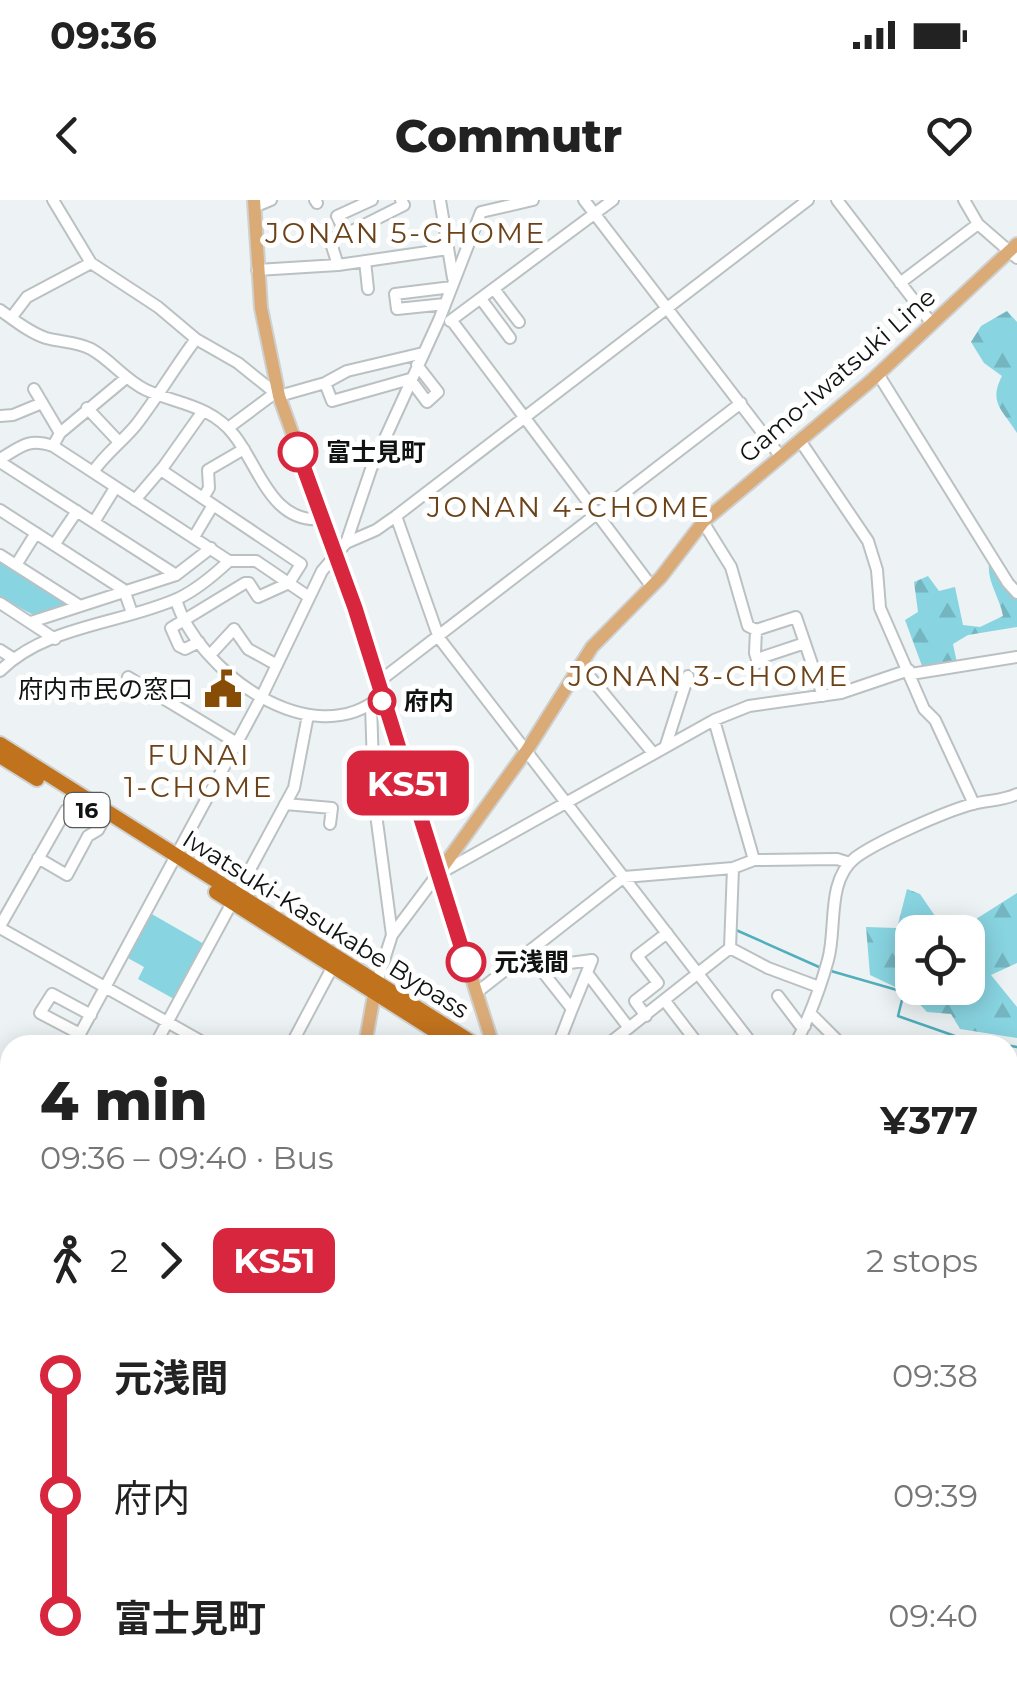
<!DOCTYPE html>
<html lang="en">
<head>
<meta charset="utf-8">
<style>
	body { margin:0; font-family:Montserrat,"Noto Sans JP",sans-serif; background:#f6f6f6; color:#222; height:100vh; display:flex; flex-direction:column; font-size:38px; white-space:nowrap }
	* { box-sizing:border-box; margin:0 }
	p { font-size:32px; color:#767676 }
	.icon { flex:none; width:55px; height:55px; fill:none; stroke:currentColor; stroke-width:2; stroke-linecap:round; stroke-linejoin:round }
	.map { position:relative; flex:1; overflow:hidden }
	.side { position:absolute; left:0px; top:835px; width:1018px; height:662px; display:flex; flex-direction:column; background:#fff; border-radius:30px 30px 0 0; box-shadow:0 5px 25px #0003 }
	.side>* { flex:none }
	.badge { padding:0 20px; border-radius:15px; font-size:35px; line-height:65px }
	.controls { position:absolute; left:895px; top:715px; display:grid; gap:20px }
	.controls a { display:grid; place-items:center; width:90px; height:90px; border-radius:20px; background:#fff; box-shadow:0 5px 25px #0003; font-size:50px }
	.map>.badge { position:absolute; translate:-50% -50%; box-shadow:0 0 0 5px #fff }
	.legs { display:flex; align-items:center; gap:15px; height:110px; padding:0 40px; font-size:32px }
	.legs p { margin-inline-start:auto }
	.summary { display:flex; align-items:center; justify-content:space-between; height:170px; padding:0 40px }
	h1 { font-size:55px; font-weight:800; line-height:75px }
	ul { padding:0 40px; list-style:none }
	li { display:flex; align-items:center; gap:35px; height:120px; font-size:38px }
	li i { display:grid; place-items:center; width:15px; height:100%; margin:0 12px; background:currentColor }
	li i::after { content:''; width:25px; height:25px; margin:-12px; border:8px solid; border-radius:50%; background:#fff }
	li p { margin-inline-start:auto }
	li:first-child i { background:linear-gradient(#0000 50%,currentColor 0) }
	li:last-child i { background:linear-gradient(currentColor 50%,#0000 0) }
	.status { display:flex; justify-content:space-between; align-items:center; height:70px; padding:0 50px; background:#fff; direction:ltr }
	.status svg { height:28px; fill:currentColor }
	header { display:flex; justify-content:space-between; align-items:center; height:130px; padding:0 40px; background:#fff; font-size:45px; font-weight:800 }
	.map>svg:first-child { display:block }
	.green { fill:#88d4e1 }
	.forest { fill:url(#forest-firs) }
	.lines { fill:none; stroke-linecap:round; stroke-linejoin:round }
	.stream { stroke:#50aebd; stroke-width:2.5 }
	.minor-casing { stroke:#bbc1c2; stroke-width:14 }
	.major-casing { stroke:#cfd0d0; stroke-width:16 }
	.highway-casing { stroke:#cfd0d0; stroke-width:18 }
	.minor { stroke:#fff; stroke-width:10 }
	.major { stroke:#daaa77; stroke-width:12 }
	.highway { stroke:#c1721c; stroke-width:14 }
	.line-1-casing { stroke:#fff; stroke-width:22 }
	.line-1 { stroke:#d7263d; stroke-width:15 }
	.stop-1-dot { fill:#fff; stroke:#d7263d; stroke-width:5 }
	.labels { text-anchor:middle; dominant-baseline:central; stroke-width:10; stroke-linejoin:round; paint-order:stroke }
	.shield { fill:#fff; stroke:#585a5a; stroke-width:2.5 }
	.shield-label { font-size:22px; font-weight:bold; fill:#111313 }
	.street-label { font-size:25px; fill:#111313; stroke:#fff }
	.stop-label { font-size:25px; font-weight:bold; fill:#111313; stroke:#fff; text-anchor:start }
	.poi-label { font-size:25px; fill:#111313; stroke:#fff; text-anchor:end }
	.neighbourhood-label { font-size:28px; letter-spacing:2.5px; fill:#6c4219; stroke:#fff }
</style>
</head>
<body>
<div class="status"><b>09:36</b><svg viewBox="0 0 49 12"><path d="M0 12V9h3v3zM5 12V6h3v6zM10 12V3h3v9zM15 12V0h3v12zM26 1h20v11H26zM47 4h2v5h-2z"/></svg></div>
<header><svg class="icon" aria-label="back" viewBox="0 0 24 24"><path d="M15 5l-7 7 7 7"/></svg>Commutr<svg class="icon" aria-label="heart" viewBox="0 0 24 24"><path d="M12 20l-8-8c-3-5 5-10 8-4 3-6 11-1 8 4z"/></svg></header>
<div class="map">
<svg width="1017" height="1496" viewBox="0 0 1017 1496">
	<defs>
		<pattern id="forest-firs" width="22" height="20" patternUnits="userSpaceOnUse" patternTransform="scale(2.5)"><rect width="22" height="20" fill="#88d4e1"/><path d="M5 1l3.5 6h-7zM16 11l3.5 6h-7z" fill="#74b5c0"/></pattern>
	</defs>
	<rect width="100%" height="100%" fill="#edf3f4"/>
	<path class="green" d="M0 359 70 403V406L37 417 0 397Z
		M150 713 204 744 174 799 138 779 144 767 126 757Z"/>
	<path class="forest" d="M1007 111 1017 122V233C1003 210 988 203 1002 176L984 163 971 142 981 126Z
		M989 364 1017 399V427L968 435 953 444 957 463 922 466 905 420 918 412 914 382 928 376 939 391 955 387 963 425 980 427 1003 416C1000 398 987 382 989 364Z
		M907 689 920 694 946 732H912V788H968V751L979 747 976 719 1017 693V763L991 775 1017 807V838L960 829 951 814 927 812 910 794 870 775 866 727 897 728Z"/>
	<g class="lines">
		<path class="stream" d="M736 730 819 767
			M831 771 904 792 898 816 955 836 1017 847"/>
		<g class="minor-casing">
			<path id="minor" d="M53 0 91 63 158 107 196 139 238 163 279 196 325 183 347 171 423 153
				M315 0 317 3
				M372 0 337 16 346 34 404 5 401 0
				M440 0 453 78
				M584 0 781 257
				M837 0 932 124
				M964 0 978 24 1017 58
				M254 7 271 0
				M329 37 338 65
				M365 61 368 89
				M257 70 338 65 448 49
				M900 83 978 24
				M494 89 519 122
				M481 99 510 138
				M445 104 397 109 395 94 452 87
				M0 110C14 120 30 133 46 138 60 142 78 142 91 149 111 160 125 180 146 190 177 204 211 205 234 235 259 266 271 324 322 319
				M11 118 27 97 91 63
				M450 121 613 0
				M452 121 652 387
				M878 174 1008 383 1017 393
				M325 183 332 201 410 179 427 202 438 192 417 165
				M34 189 60 233
				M87 208 119 242
				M0 216 13 215 42 203
				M228 228 275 193
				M801 242 868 341 877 370 880 408 924 509 935 520 974 604
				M53 246 60 233 126 178
				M0 259C22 246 28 238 53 246L229 361
				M0 262 176 375
				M161 270 301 364 289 383 258 397 249 383H245L171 428 179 446 185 449 199 442
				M93 272C105 254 122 242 136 225 157 198 175 167 196 139
				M203 298 209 288 208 270 244 249
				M135 300 164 266 203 211
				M0 310 124 390 132 413
				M396 316 439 438 753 845
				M94 322 115 288
				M703 322 731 367 748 426 756 430 796 417 823 496
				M194 337 213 305
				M346 343 376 330 396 316 808 0
				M54 345 77 311
				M0 355 80 406
				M16 365 36 333
				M176 400C197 470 312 556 381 496
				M0 403 55 439
				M31 422 176 375 211 348
				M756 430 755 453 758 463
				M0 450 14 459
				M210 455 234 429 248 449 277 465
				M757 459 805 443
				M580 465 653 553
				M0 471C46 425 122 424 179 398 198 389 214 375 229 361H256L309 397
				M911 474 1017 457
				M128 477 237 543
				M377 483 741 203
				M371 504 374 599 392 735
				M714 520 754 660
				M666 545 688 476
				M285 604 332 608 330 624
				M38 658 67 675 88 636 98 630 103 621
				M0 726 66 610
				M0 728 208 845
				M730 748 768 768 819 787
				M527 752 572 809 558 845
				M539 767 592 760 572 809
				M587 773 629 828
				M377 782 392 735 437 675 714 520 749 506 841 493 909 470
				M476 793 624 677 733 668 754 660 837 659 850 663
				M778 796 800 825 805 826
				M665 801 698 844
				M810 813 842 845
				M646 816 635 801 658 783 637 756 667 733
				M80 834 40 813 52 794 91 815
				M74 845 261 498 322 371 346 343 371 269 439 120 481 12 533 0
				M155 845 294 588 308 515
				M291 845 333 766
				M607 845 730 748 733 668
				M795 845C809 818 820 789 828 760 837 729 826 681 855 658 876 642 946 611 973 604 988 600 1002 601 1017 594
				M1008 885H1017
				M0 979 10 961
				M1008 998 1017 990
				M1008 1014 1017 1027
				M0 1048 10 1053
				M0 1113 10 1117
				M1008 1151 1017 1144
				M1008 1177 1017 1189
				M1008 1213 1012 1219
				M1008 1307 1017 1299
				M0 1356 10 1360
				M1008 1422 1017 1415
				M323 1488 345 1496
				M426 1488 427 1496
				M487 1488 488 1496
				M582 1488 588 1496
				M737 1488 743 1496
				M200 1496 204 1488
				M761 1496 772 1488
				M911 1496 922 1488"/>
		</g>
		<g class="major-casing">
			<path id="major" d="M254 0 261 108 279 196 355 408 493 845
				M437 675 527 550 592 447 661 377 703 322 873 179 1017 44
				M365 845 376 784
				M0 933 10 940
				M547 1496 548 1488"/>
		</g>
		<g class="highway-casing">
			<path id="highway" d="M0 544 476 845
				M0 556 37 579
				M216 692 457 845
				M994 1488 1000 1496
				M1007 1488 1014 1496"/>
		</g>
		<use href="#minor" class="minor"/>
		<use href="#major" class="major"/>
		<use href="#highway" class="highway"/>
	</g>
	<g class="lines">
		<g class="line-1-casing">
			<path id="line-1" d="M298 252 355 408 466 762"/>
		</g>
		<use href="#line-1" class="line-1"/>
	</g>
	<defs>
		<g id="civic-bare" transform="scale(3)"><path d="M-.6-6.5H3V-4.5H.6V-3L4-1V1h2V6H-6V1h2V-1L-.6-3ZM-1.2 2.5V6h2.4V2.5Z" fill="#874c05" stroke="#fff" stroke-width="2.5" paint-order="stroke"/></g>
	</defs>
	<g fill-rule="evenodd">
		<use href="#civic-bare" x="223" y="489"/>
	</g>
	<g class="stop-1-dot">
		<circle cx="298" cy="252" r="18"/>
		<circle cx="382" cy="501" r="12"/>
		<circle cx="466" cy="762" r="18"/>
	</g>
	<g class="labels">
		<rect class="shield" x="64.5" y="593" width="45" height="34" rx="8"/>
		<g class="shield-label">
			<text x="87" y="610">16</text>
		</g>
		<g class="street-label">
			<text transform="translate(837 175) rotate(-41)">Gamo-Iwatsuki Line</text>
			<text transform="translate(326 724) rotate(32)">Iwatsuki-Kasukabe Bypass</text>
		</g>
		<g class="stop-label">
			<text x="326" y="252">富士見町</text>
			<text x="404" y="501">府内</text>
			<text x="494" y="762">元浅間</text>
		</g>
		<g class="poi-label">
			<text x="193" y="489">府内市民の窓口</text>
		</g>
		<g class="neighbourhood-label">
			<text x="406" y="33">JONAN 5-CHOME</text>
			<text x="569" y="307">JONAN 4-CHOME</text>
			<text x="709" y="476">JONAN 3-CHOME</text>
			<text x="199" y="555">FUNAI<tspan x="199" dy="32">1-CHOME</tspan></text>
		</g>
	</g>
</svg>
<div class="controls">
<a><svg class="icon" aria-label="locate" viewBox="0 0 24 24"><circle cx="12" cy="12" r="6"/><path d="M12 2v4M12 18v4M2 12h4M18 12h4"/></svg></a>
</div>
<b class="badge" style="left:408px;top:583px;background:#d7263d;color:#fff">KS51</b>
<section class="side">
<div class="summary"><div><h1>4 min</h1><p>09:36 – 09:40 · Bus</p></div><b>¥377</b></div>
<div class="legs"><svg class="icon" aria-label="walk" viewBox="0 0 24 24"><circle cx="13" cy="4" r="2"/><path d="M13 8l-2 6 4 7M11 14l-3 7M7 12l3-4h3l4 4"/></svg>2<svg class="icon" aria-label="forward" viewBox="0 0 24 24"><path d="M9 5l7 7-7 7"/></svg><b class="badge" style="background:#d7263d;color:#fff">KS51</b><p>2 stops</p></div>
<ul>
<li><i style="color:#d7263d"></i><b>元浅間</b><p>09:38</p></li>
<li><i style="color:#d7263d"></i><span>府内</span><p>09:39</p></li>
<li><i style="color:#d7263d"></i><b>富士見町</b><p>09:40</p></li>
</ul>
</section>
</div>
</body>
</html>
